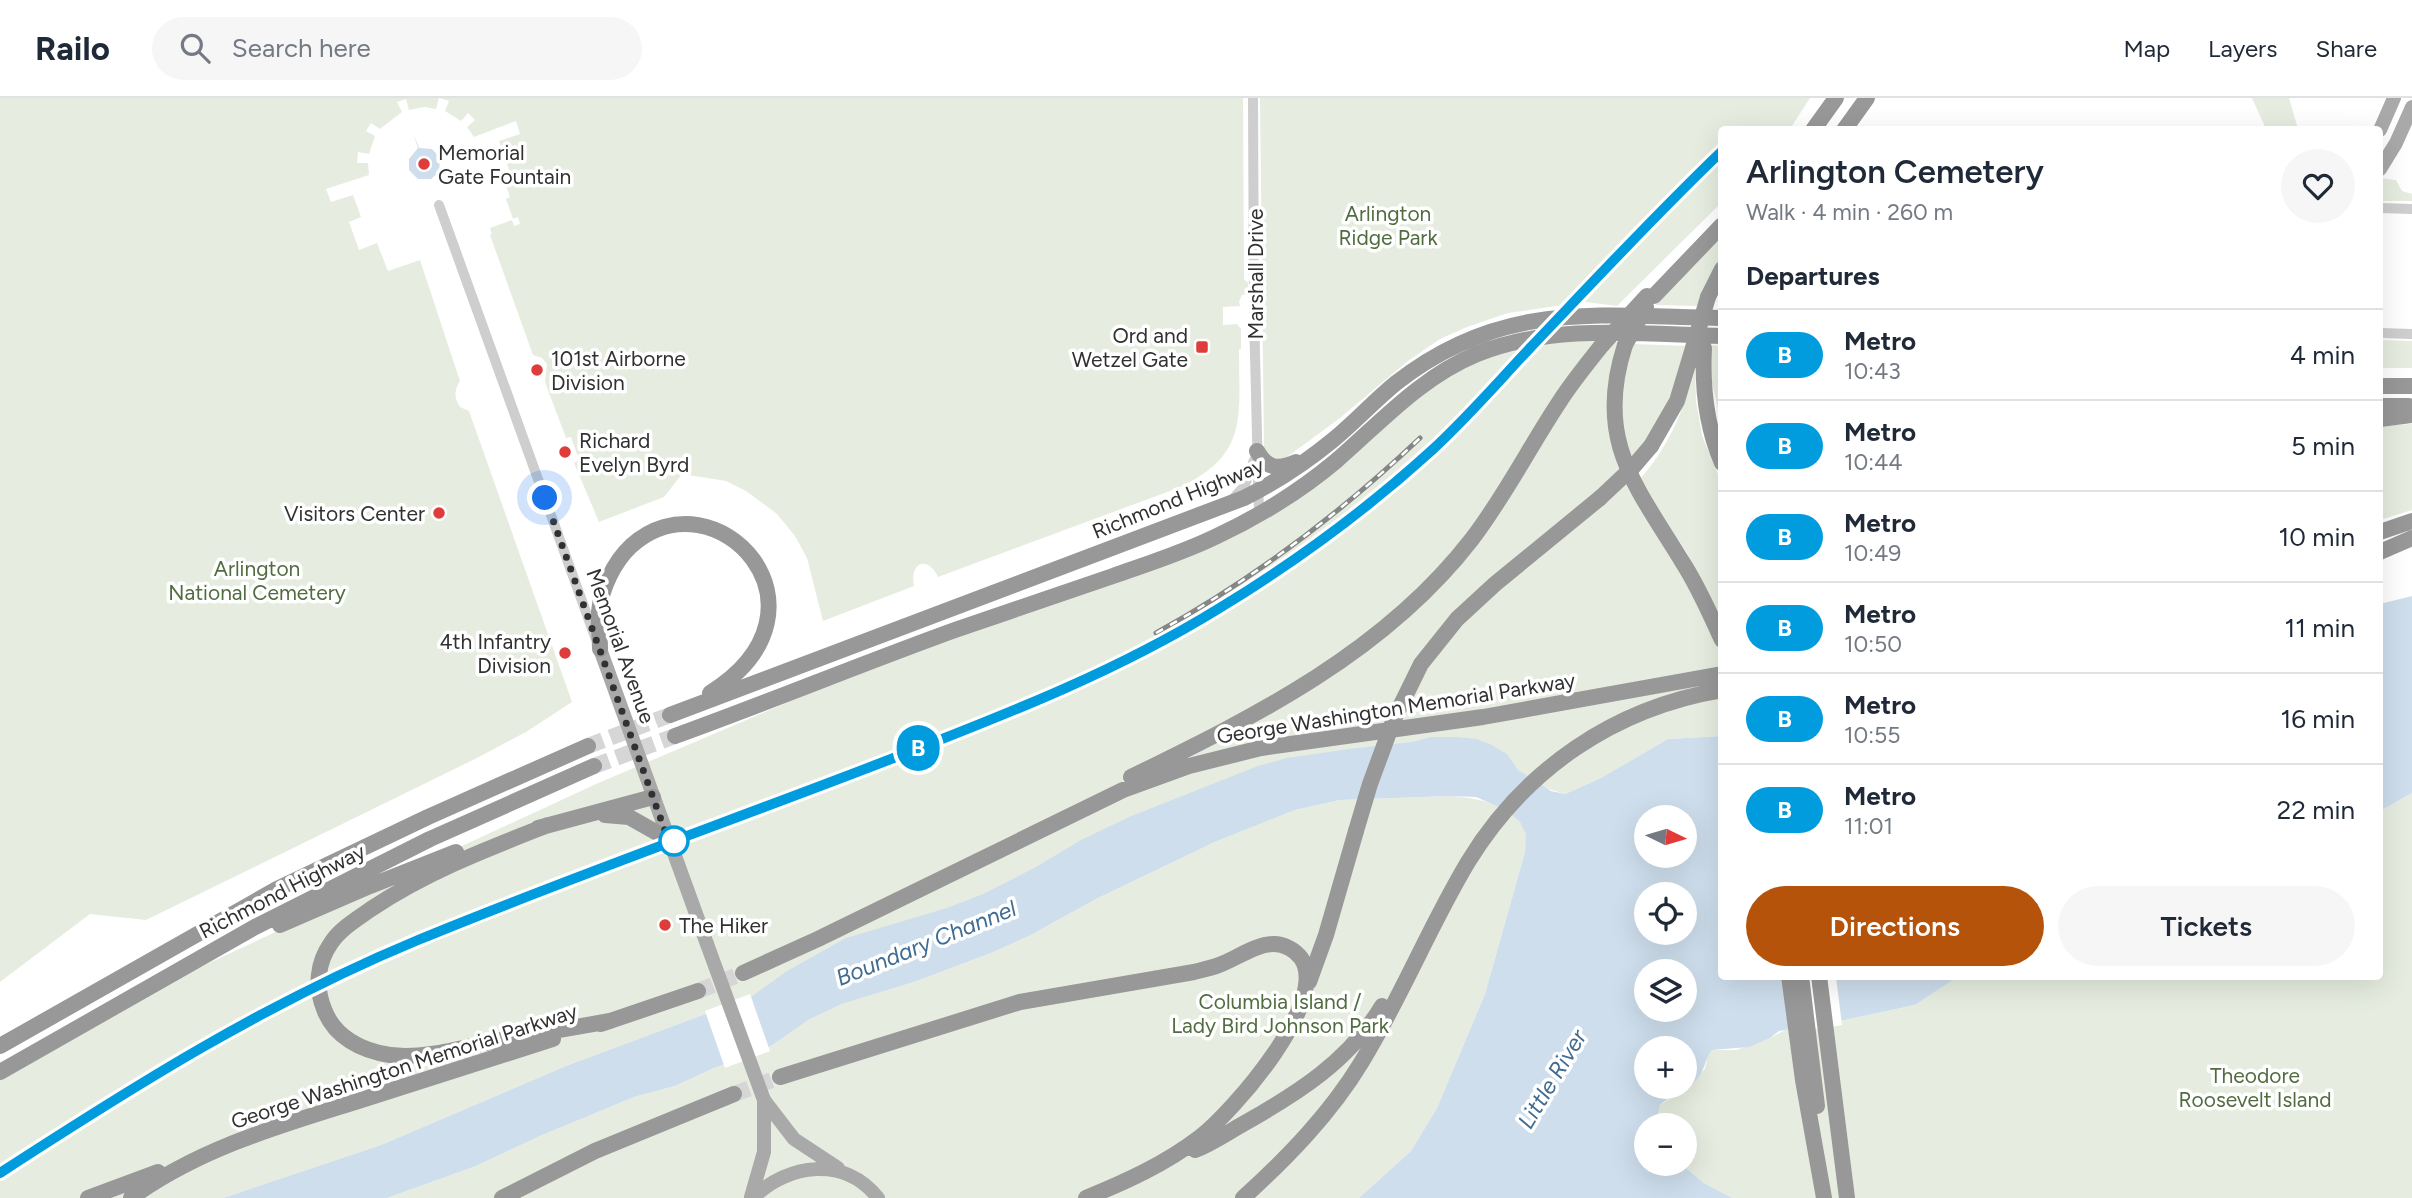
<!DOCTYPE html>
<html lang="en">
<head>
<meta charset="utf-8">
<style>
	body { margin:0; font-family:Figtree,sans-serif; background:#f6f6f7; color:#1f2937; height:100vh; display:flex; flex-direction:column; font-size:26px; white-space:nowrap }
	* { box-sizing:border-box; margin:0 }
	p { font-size:23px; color:#747a83 }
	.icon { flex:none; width:38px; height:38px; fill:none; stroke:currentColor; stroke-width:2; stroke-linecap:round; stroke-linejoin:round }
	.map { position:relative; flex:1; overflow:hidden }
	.panel { position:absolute; left:1718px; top:28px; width:665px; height:854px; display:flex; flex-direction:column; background:#fff; border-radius:7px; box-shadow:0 7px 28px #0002 }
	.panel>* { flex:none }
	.badge { padding:0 14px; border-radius:23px; font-size:24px; line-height:46px }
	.needle { width:46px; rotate:95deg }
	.tools { position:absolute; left:1634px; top:707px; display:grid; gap:14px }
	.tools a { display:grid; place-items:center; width:63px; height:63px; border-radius:50%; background:#fff; box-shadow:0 7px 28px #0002; font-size:35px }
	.you { position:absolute; width:35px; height:35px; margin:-18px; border:5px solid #fff; border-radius:50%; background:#1a73e8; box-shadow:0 0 0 10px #1a73e833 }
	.map>.badge { position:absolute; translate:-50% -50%; box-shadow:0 0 0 4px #fff }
	h2 { padding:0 28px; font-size:26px; line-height:63px }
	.round { display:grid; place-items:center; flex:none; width:74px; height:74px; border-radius:37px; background:#f6f6f7 }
	.summary { display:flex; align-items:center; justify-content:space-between; height:119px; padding:0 28px }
	h1 { font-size:33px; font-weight:600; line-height:52px }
	.action { display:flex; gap:14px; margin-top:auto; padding:14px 28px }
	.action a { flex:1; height:80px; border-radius:42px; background:#b45309; color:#fff; font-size:28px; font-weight:600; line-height:80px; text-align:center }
	.action a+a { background:#f6f6f7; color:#1f2937 }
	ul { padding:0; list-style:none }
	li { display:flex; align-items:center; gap:21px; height:91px; padding:0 28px; border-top:2px solid #e0e1e3 }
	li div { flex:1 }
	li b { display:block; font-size:26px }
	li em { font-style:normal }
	li .badge { min-width:77px; font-weight:700; text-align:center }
	header { display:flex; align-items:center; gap:42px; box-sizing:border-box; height:98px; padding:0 35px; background:#fff; border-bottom:2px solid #e0e1e3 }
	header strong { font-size:33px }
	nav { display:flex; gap:38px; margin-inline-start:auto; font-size:24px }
	.search { width:490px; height:63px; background:#f6f6f7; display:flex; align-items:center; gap:18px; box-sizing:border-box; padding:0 24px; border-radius:38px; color:#747a83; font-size:26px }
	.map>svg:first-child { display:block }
	.green { fill:#e6ede0 }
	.water { fill:#cedeec; fill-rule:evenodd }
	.pier { fill:#fff }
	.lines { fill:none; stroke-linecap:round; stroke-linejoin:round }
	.highway-tunnel { stroke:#d6d6d6; stroke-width:16; stroke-dasharray:16 8; stroke-linecap:butt }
	.minor { stroke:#cecece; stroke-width:10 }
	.major { stroke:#a9a9a9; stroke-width:14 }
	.highway { stroke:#989898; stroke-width:16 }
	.rail-casing { stroke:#868686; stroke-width:5 }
	.rail { stroke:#fff; stroke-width:2.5; stroke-dasharray:8; stroke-linecap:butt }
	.major-bridge { stroke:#a9a9a9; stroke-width:14 }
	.highway-bridge { stroke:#989898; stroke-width:16 }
	.line-casing { stroke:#fff; stroke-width:16 }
	.line { stroke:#009cde; stroke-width:10 }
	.walk { stroke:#313131; stroke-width:7; stroke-dasharray:0 12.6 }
	.poi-dot { fill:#df3c3c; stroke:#fff; stroke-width:2.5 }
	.stop-dot { fill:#fff; stroke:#009cde; stroke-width:3.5 }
	.labels { text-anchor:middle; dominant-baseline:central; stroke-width:7; stroke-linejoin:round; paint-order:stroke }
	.poi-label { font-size:21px; fill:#313131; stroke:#fff; text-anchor:start }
	.park-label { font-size:21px; fill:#516c3f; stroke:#fff }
	.street-label { font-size:21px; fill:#313131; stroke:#fff }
	.water-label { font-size:23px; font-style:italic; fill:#416c91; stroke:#fff }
</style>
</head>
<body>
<header>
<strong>Railo</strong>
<div class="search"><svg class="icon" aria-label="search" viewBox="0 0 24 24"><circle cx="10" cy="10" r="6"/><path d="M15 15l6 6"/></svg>Search here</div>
<nav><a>Map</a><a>Layers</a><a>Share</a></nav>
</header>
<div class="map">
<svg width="2412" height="1100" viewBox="0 0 2412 1100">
	<rect width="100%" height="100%" fill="#fff"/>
	<path class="green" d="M0 0H439L436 11 424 9 409 12 406 1 397 4 402 14 380 31 371 25 366 33 375 38 369 56 358 54 357 65H368L369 77 326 91 331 104 353 97 361 119 349 124 359 152 377 145 388 173 420 162 460 283C454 292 454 300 460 309L469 313 572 604 526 634 475 661 146 822 90 816 0 884Z
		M440 0H1243L1244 181 1248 185V196L1242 197 1239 203 1240 208 1223 209V227L1237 226 1241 231V251H1239C1239 320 1249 357 1178 390L938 479C928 457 909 464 914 488L823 523 807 460 795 438 777 416 746 393 726 383 682 376 664 399 599 424 574 365 579 362 571 339 566 340 545 284 547 266 542 260 533 257 490 137 492 136 490 130 512 122 514 128 520 126 518 119 513 121 506 101 510 99 501 74 509 72 499 43 520 36 516 23 474 39 467 29 475 22 468 15 461 23 445 13 449 3Z
		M1260 0H1810L1790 31 1722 32V104L1617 208 1585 204 1508 215 1467 229 1440 241 1408 263 1340 320 1283 362 1268 360 1264 352Z
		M2252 0H2289L2298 31H2266Z
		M2380 80 2396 82 2402 93 2412 96V103H2380Z
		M1722 137V162L1697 208 1656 207 1667 189Z
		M1587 235 1625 247 1615 328 1722 556V638L1668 641 1599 681 1565 696 1430 655 932 825 751 899 566 968 381 1047 223 1100H0V980L118 907 596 686 972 526 1259 417 1459 265Z
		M2380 242 2412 243V270H2380Z
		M1634 246 1687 248 1673 297 1648 341 1629 362 1621 305 1624 272Z
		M1711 247 1722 248V328L1712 285Z
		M1695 272 1696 303 1702 338 1722 386V524L1687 455 1638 383C1668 351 1683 313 1695 272Z
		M2412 326V412L2380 422V328Z
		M2412 695V1100H1732L1704 1085 1681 1066H1685V1027H1656L1660 1007 1684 992 1705 971 1708 957 1712 952H1736L1770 940 1785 932 1840 923 1915 907 1956 880 2380 878V713Z
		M1449 698C1473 699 1521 707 1526 737 1527 742 1525 749 1525 754L1485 896 1437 1010 1411 1053 1359 1100H387L476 1068 540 1038 634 999 675 988 714 970 768 950 810 921 842 906 914 884 991 855 1029 838 1096 801 1217 743 1295 712 1340 702Z"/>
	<path class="water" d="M413 35 419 50 432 51 440 60 439 74 431 81H418L409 72V61L418 50Z
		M2412 498V695L2380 713V506Z
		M1722 638V878L1961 879 1956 880 1915 907 1840 923 1779 933 1770 940 1749 949 1712 952C1704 962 1705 974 1695 983 1685 993 1670 997 1660 1007L1656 1027H1647V1066H1681L1704 1085 1732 1100H1359L1411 1053 1437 1010 1485 896 1525 754 1526 736 1520 724 1506 712 1476 699 1449 698 1340 702 1295 712 1217 743 1096 801 1029 838 991 855 914 884 842 906 810 921 768 950 714 970 675 988 634 999 540 1038 476 1068 387 1100H223L381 1047 566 968 751 899 787 873 846 840 947 810 983 796 1036 769 1081 742 1129 719 1258 668 1287 660 1349 651 1412 644 1431 639H1457L1476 641 1490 646 1507 656 1518 672 1551 693 1565 696 1599 681 1668 641ZM1647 719H1685V758H1647ZM1647 796H1685V835H1647ZM1647 873H1685V912H1647ZM1647 950H1685V989H1647Z"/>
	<path class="pier" d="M1782 879H1836L1842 927 1789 936Z
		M750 896 770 953 725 970 705 913Z"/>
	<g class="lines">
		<path class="highway-tunnel" d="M588 648 670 617
			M594 668 675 638
			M698 893 743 875
			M734 996 780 979"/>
		<path class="minor" d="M1253 0 1254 216 1259 417
			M439 107 595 539
			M2380 110 2412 111
			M2380 235 2412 236
			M1232 402 1245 387 1254 362"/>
		<path class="major" d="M2380 32 2394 0
			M2380 71 2396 45 2412 9
			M600 551 707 846
			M764 1002 794 1041 838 1070
			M751 1099 764 1054V1002
			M753 1100C788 1065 845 1058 878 1100"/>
		<path class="highway" d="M1813 32 1836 0
			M1844 32 1867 0
			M1654 198 1722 127
			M1708 199 1722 171
			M1625 247C1594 342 1636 388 1683 465 1699 490 1710 516 1722 542
			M1704 250C1702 290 1706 328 1722 365
			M2380 288H2412
			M2380 308H2409
			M2380 321 2412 317
			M1651 348 1677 303 1693 250
			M1257 353C1267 371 1278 372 1296 364
			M2380 434 2412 423
			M2380 454 2412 440
			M600 551C600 539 598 526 599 514 601 491 614 464 631 448 716 372 845 511 710 595
			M670 617 1244 400C1276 384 1305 365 1333 342 1355 324 1374 303 1396 285 1502 202 1597 218 1722 220
			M1394 621 1421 566 1457 521 1495 486 1600 400
			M675 638C769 604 861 566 955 532 1007 514 1060 496 1113 478 1147 466 1182 455 1215 439 1258 419 1299 394 1336 363 1381 324 1421 279 1477 256 1554 225 1641 236 1722 238
			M1131 679C1256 618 1385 554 1472 441 1505 398 1530 348 1560 303 1573 283 1587 266 1602 247
			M605 717 629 719 668 741
			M548 727C487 751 426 774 371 811 357 821 340 831 331 845 317 865 315 889 324 911 334 939 362 953 390 957 423 961 457 951 490 944 530 937 570 930 610 923
			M538 730 653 699
			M280 827 370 788 456 754
			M743 875 818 841 1123 692 1189 668 1261 650 1483 619 1722 576
			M1789 878 1803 982 1824 1100
			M1801 878 1817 1008
			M1819 878 1847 1100
			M1309 884 1326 837 1356 733
			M601 926 698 893
			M0 948 277 791 428 719 588 648
			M0 974 255 829 430 741 594 668
			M780 979 1020 904 1194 874C1202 872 1211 870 1219 867 1236 861 1255 846 1274 846 1284 846 1295 852 1301 860 1331 902 1232 1015 1199 1040 1165 1066 1125 1084 1086 1100
			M1195 1052C1211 1046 1227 1035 1243 1026 1298 995 1349 963 1382 908
			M88 1100 158 1074
			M131 1100C198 1051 278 1028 355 1004 421 983 487 962 553 941
			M502 1100 595 1053 734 996
			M1243 1100C1287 1060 1330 1016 1361 965 1401 900 1429 829 1468 764 1525 671 1614 610 1722 592"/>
		<g class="rail-casing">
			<path id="rail" d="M1156 535C1252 482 1341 415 1420 340
				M703 732C860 672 1022 620 1169 540 1265 488 1352 424 1432 351
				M328 882 425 839 631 760
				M0 1075 191 954 307 892"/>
		</g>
		<use href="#rail" class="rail"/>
		<path class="major-bridge" d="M707 846 764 1002"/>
		<path class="highway-bridge" d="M1602 247 1647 198
			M1625 247 1646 209
			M1693 250 1708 199
			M1600 400 1633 369 1651 348
			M1356 733 1370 686 1394 621"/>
	</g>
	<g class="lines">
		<g class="line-casing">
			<path id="line" d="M0 1075C137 986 266 905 418 842 578 776 742 719 904 656 1012 614 1119 572 1218 511 1294 465 1365 413 1431 353 1466 321 1497 285 1530 250 1593 184 1656 116 1722 53"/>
		</g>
		<use href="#line" class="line"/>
		<path class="walk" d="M545 400 668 741 674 743"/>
	</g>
	<g class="poi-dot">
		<circle cx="424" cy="66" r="7"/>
		<rect x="1195" y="242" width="14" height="14" rx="3.5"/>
		<circle cx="537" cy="272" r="7"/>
		<circle cx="565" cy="354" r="7"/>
		<circle cx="439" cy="415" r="7"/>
		<circle cx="565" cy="555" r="7"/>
		<circle cx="665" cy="827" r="7"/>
	</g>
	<circle class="stop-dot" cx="674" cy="743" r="14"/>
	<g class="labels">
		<g class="poi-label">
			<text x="438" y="54">Memorial<tspan x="438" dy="24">Gate Fountain</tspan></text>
			<text x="1188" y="237" text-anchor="end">Ord and<tspan x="1188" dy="24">Wetzel Gate</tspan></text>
			<text x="551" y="260">101st Airborne<tspan x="551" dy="24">Division</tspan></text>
			<text x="579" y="342">Richard<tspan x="579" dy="24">Evelyn Byrd</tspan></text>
			<text x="425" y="415" text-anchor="end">Visitors Center</text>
			<text x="551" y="543" text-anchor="end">4th Infantry<tspan x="551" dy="24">Division</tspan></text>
			<text x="679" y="827">The Hiker</text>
		</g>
		<g class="park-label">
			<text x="1388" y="115">Arlington<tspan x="1388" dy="24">Ridge Park</tspan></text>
			<text x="257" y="470">Arlington<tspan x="257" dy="24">National Cemetery</tspan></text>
			<text x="1280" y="903">Columbia Island /<tspan x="1280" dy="24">Lady Bird Johnson Park</tspan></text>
			<text x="2255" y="977">Theodore<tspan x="2255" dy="24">Roosevelt Island</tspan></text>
		</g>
		<g class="street-label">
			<text transform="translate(1255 176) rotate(-90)">Marshall Drive</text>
			<text transform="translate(1178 400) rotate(-22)">Richmond Highway</text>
			<text transform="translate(621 548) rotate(70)">Memorial Avenue</text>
			<text transform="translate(1396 610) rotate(-9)">George Washington Memorial Parkway</text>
			<text transform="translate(282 793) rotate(-27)">Richmond Highway</text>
			<text transform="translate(404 968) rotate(-18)">George Washington Memorial Parkway</text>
		</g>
		<g class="water-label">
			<text transform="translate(926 845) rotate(-22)">Boundary Channel</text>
			<text transform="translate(1552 981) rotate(-59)">Little River</text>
		</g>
	</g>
</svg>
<div class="tools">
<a><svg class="needle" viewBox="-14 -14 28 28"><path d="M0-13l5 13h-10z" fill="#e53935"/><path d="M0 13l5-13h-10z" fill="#747a83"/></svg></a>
<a><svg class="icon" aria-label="locate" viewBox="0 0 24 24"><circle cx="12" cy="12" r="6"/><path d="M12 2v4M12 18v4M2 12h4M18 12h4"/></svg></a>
<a><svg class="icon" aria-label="layers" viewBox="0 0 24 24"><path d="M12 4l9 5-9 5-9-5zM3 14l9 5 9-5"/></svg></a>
<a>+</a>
<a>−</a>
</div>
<div class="you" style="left:545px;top:400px"></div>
<b class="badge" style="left:918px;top:650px;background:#009cde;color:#fff">B</b>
<section class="panel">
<div class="summary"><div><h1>Arlington Cemetery</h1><p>Walk · 4 min · 260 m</p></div><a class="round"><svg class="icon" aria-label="heart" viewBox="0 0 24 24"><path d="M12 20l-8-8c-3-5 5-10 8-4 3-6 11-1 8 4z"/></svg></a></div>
<h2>Departures</h2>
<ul>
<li><span class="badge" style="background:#009cde;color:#fff">B</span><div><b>Metro</b><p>10:43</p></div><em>4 min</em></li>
<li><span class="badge" style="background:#009cde;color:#fff">B</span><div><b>Metro</b><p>10:44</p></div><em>5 min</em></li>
<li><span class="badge" style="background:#009cde;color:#fff">B</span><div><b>Metro</b><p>10:49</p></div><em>10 min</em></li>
<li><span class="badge" style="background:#009cde;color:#fff">B</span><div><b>Metro</b><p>10:50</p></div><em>11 min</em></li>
<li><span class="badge" style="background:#009cde;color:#fff">B</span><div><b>Metro</b><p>10:55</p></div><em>16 min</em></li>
<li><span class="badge" style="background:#009cde;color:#fff">B</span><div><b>Metro</b><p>11:01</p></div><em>22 min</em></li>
</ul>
<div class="action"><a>Directions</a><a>Tickets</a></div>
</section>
</div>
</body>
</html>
